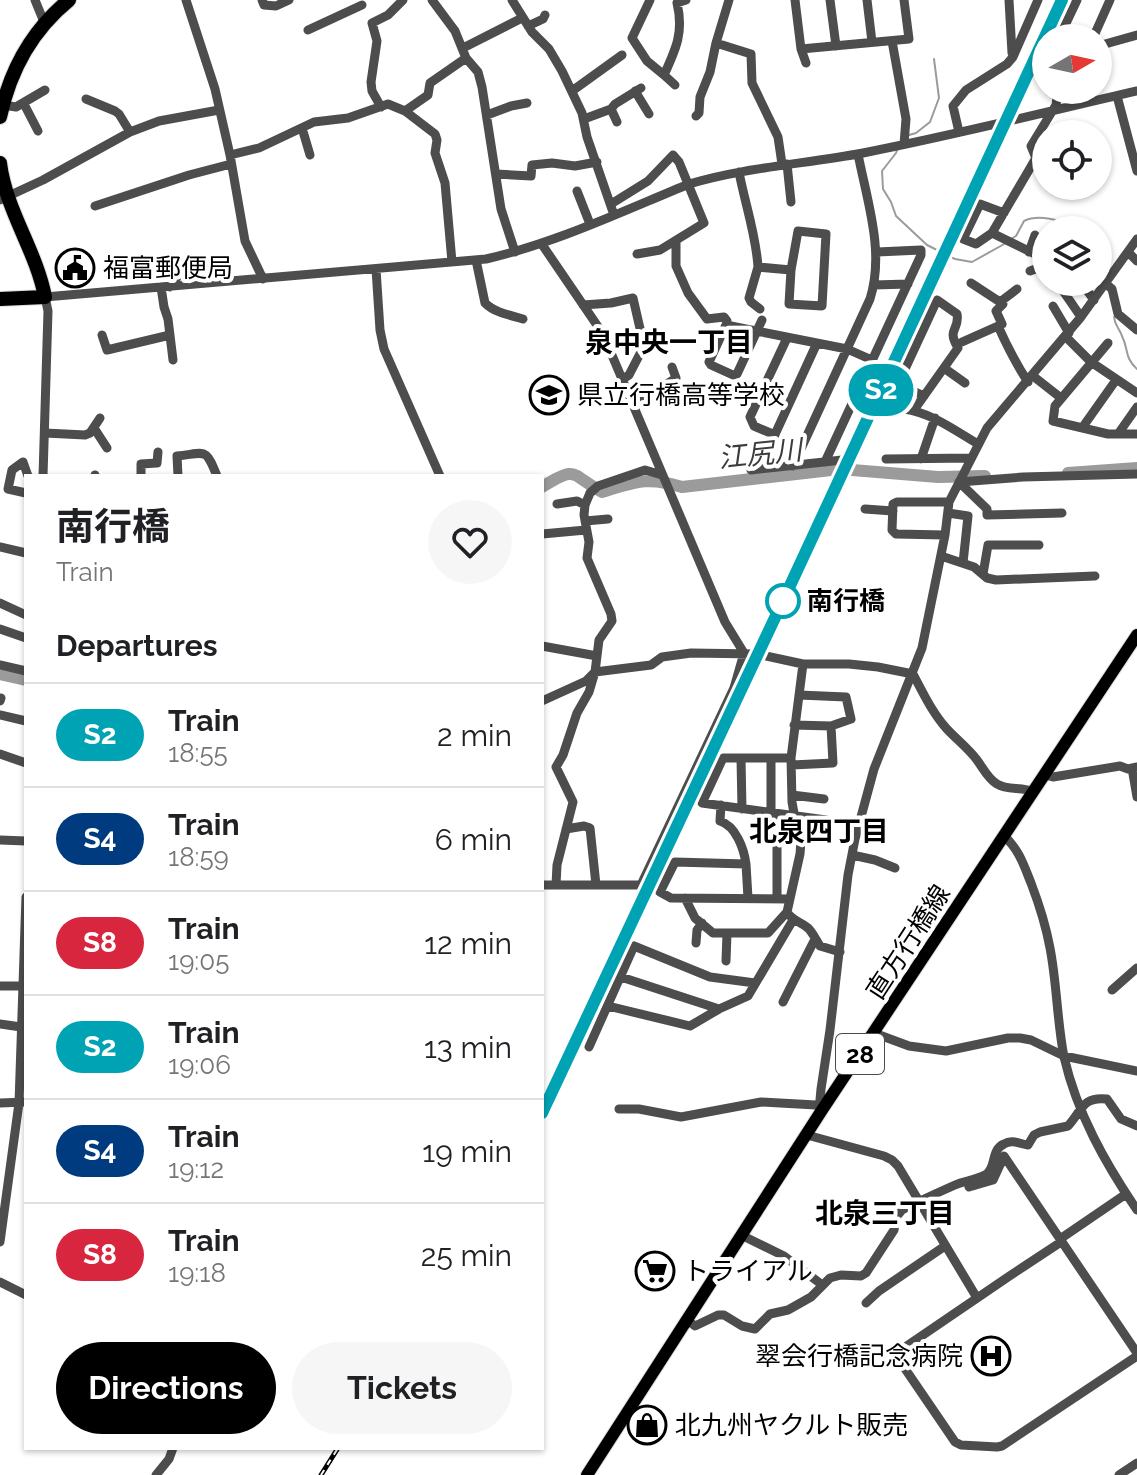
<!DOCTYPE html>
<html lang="en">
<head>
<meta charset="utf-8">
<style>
	body { margin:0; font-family:Raleway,"Noto Sans JP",sans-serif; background:#f6f6f6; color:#202124; height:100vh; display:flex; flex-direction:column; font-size:30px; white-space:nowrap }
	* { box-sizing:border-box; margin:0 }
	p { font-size:26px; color:#757577 }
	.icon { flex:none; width:44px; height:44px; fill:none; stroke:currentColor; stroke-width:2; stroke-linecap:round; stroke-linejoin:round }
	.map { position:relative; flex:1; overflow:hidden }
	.panel { position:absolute; left:24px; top:474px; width:520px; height:976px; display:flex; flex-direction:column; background:#fff; border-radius:0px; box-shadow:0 2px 6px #0004 }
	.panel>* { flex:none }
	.badge { padding:0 16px; border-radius:26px; font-size:28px; line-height:52px }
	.needle { width:52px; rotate:81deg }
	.controls { position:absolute; left:1032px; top:24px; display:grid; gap:16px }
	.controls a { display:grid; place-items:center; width:80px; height:80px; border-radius:50%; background:#fff; box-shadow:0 2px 6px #0004; font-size:40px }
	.map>.badge { position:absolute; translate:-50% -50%; box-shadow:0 0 0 4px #fff }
	h2 { padding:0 32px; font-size:30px; line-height:72px }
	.round { display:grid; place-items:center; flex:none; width:84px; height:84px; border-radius:42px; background:#f6f6f6 }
	.overview { display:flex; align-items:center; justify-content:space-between; height:136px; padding:0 32px }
	h1 { font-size:38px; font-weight:700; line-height:60px }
	.cta { display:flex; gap:16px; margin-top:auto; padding:16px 32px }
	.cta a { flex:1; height:92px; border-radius:48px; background:#000; color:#fff; font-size:32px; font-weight:700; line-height:92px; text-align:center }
	.cta a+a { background:#f6f6f6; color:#202124 }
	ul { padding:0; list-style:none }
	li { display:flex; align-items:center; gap:24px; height:104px; padding:0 32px; border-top:2px solid #e0e0e0 }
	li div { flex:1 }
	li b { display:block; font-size:30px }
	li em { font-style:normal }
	li .badge { min-width:88px; font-weight:700; text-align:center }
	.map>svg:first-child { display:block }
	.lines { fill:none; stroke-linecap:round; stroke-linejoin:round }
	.stream { stroke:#9b9b9b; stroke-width:2 }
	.river { stroke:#9b9b9b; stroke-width:12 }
	.major-casing { stroke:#dbdbdb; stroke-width:14 }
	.highway-casing { stroke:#dbdbdb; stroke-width:16 }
	.minor { stroke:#4d4d4d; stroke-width:9 }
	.major { stroke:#000; stroke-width:12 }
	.highway { stroke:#000; stroke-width:14 }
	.rail-casing { stroke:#000; stroke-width:5 }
	.rail { stroke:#fff; stroke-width:2; stroke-dasharray:6; stroke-linecap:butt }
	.line-casing { stroke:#fff; stroke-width:18 }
	.line { stroke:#00a3b4; stroke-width:12 }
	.stop-dot { fill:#fff; stroke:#00a3b4; stroke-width:4 }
	.labels { text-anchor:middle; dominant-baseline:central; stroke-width:8; stroke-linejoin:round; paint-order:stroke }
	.shield { fill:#fff; stroke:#4c4c4c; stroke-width:2 }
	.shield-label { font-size:24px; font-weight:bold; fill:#000 }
	.poi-label { font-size:26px; fill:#000; stroke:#fff; text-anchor:start }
	.stop-label { font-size:26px; font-weight:bold; fill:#000; stroke:#fff; text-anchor:start }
	.street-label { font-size:26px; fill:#000; stroke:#fff }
	.neighbourhood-label { font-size:28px; font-weight:bold; fill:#000; stroke:#fff }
	.water-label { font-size:28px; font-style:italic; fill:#3c3c3c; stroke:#fff }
</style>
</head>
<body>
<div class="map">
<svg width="1137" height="1475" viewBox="0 0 1137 1475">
	<rect width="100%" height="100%" fill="#fff"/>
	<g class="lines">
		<path class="stream" d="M909 135 916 133 930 122 939 98 934 59
			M897 150 896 153 882 171 883 189 891 202 896 216 927 245 955 259 972 262 1006 243
			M1011 239 1016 236 1024 221C1038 214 1058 220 1074 225L1075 230
			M1114 317C1115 326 1119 328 1122 336 1129 350 1124 357 1137 369"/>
		<path class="river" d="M1068 473 1137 468
			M542 487C579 464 570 475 602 492 635 482 648 476 682 487L840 469 938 477 985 476
			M0 674 26 680"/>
		<g class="major-casing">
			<path id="major" d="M587 1475 822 1110 1137 635"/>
		</g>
		<g class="highway-casing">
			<path id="highway" d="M0 117C10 70 31 31 69 0
				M0 163C6 211 36 250 45 297L0 299"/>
		</g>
		<path class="minor" d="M35 0 44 22
			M186 0 215 89 230 155 245 241 263 279
			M262 0 264 5 276 6 289 0
			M432 0 455 31 466 58 478 72 482 87 501 209 515 252
			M512 0 532 32 549 49 562 71 582 113 587 137 614 215
			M650 0 632 38 647 61 664 75C676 49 684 32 677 3L686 0
			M729 0 716 43 751 54 752 83 778 137 782 164
			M795 0 801 49 806 63
			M830 0 836 46
			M867 0 872 42
			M1009 0 1012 53
			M528 26 543 19 545 15
			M308 30 362 5
			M1059 38 1077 0
			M1093 38 1110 0
			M892 41 906 119 904 144
			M1098 46 1137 35
			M463 48 522 18
			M801 49 909 39 904 0
			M664 75 675 85
			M572 91 622 55
			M635 91 649 114
			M1117 96 1137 171
			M86 99 115 111 119 114 130 132
			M24 104 38 131
			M3 105 16 107 45 90
			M381 107 372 91 371 82 377 41 372 23 388 15 403 0
			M611 109 617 122
			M405 111 428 95 430 83 466 58
			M487 115 511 106 527 103
			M696 116 699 113 700 97 710 72 716 43
			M584 119 611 109 615 104 641 88
			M302 128 310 155
			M959 132 953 106 966 90 1007 64 1013 57 1038 0
			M230 155 259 148 314 122 348 118 388 104 405 111 435 134 437 140 435 153 445 183 452 262
			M787 164 791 202
			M739 172C745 204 756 234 758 267L791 270
			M496 174 531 176 532 165 552 163 575 166 597 162
			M577 191 590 224
			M0 200 43 180 130 132 159 121 219 110
			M611 204 648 181 673 155 679 162 704 223 660 250 637 254
			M95 206 189 175 231 164
			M798 231 826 234 822 306 789 304 791 270Z
			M992 233 976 244 963 239 980 204 1004 213
			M676 241V266L688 293 707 319 724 317 727 321 726 325 847 349 872 360
			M541 243 603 334 725 622 744 653
			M1029 252 1035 235
			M1128 252 1137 261
			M476 260 485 303C495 313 510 315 523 319
			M758 267 749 298 751 302 760 309
			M376 269 380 330 384 349 440 476
			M1030 271 1041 267
			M1046 279 1041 265 1043 258 992 233 1036 158 1031 146 1056 105 1058 90
			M1057 282 1081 317
			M1081 282 1094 300
			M971 283 1000 302
			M1106 284 1112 289 1118 314 1137 330
			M874 285 908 284
			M161 287 164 307 168 319 173 360
			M170 287 182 270 198 258
			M1017 289 1000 302 1003 304 996 311 1002 324 998 326C1007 346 1016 364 1028 382
			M583 305 611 303 633 298 644 346 629 375 623 379
			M1053 306 1069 333
			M726 325 709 362 711 365 733 375 737 374 762 320
			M102 335 107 350 170 335
			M604 337 641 334
			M1066 337 1091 362 1137 393
			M962 342 998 326
			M1108 343 1055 406 1053 421 1108 434H1137
			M944 368 965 383
			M1033 376 1061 398
			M634 405 676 378 672 367
			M904 409C932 413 954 430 978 444
			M914 410 958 348C946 328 960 331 957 314L937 300 898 384 924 396
			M94 428 107 448
			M1082 428 1116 380
			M45 433 85 435 90 433 100 418
			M1118 434 1137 407
			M775 435 754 426 750 417 787 338
			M886 459 971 458
			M921 459 935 418
			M825 462 921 255V250L877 252
			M793 466 870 299C885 252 867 201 858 154
			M759 469 817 343
			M751 470 842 460
			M43 476 48 311 45 297 486 259C556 243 623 211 689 184 746 167 805 164 863 153 955 135 1046 112 1137 91
			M95 476V475
			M141 476V464L157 463 158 452
			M178 476 177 456C207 453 205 447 217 476
			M959 482 1023 477 1137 474
			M959 482 987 509V515L1062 513
			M26 493 8 489 12 470 23 462 28 476
			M557 504 577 501 585 505
			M865 509 893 511
			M948 513 968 516 963 563
			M585 521 608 519
			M542 534 586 530
			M945 535 896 534 892 530 893 504 897 502H949
			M0 547 26 553
			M941 556 974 567 987 578 996 580 1095 576
			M983 574 988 545H1039
			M0 603 26 615
			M0 629 26 638
			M542 646 597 656
			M803 664 791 758 792 802 797 830 801 841 800 854 787 912C792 921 800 921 808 928 813 933 816 940 820 946L840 952
			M0 665 26 671
			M913 674C923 693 932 712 946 728 956 739 968 748 977 760 983 768 988 779 997 784 1008 791 1022 786 1034 792
			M0 701 1 698
			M542 701 586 681 595 672 651 665 662 657 691 653 757 654 803 664H849L878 667 913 674
			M0 715 26 721
			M794 725 831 726 851 719 846 697 799 695
			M0 754 26 763
			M741 758 742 809
			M791 758H723L702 803 826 820
			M792 765 833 763 831 726
			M1132 768 1137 797
			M1045 775 1053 777 1120 766 1128 769 1137 767
			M792 795 824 799
			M721 805 720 821C736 826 744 849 746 864L675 862 660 892 671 898 789 899
			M771 813V758
			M566 829 584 826 590 828 596 885
			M1004 836C1019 849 1024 866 1031 883 1039 904 1046 926 1050 948 1057 984 1057 1021 1064 1057 1077 1113 1105 1163 1137 1210
			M0 840 26 841
			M852 855 875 860 895 868
			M746 864 748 898
			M542 885H641L734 688 744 653
			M556 885 557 865 573 802 556 767 563 755 577 713 589 692 595 672 599 640 612 621 611 614 587 558 589 542 584 515 585 505 590 493 598 486 645 470 662 475
			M685 898 695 918 713 933H768L787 912
			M777 899V815
			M696 943 697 930 702 923
			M726 961 727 933
			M621 977 719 1009
			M0 986H22
			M1112 990 1137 968
			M783 1002 815 939
			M608 1006 690 1026 719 1009 748 996 793 920
			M0 1024 21 1027
			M874 1033 909 1046 946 1051 1008 1038H1020L1031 1040 1064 1056 1137 1071
			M589 1047 634 946 710 977 755 983
			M0 1103 26 1102
			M619 1109H639L681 1117 761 1102 816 1105 822 1110
			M822 1110 820 1100 821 1089 830 1030 848 875 855 839 874 769 922 648 945 535 949 502 987 428 1081 317 1137 239
			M807 1135 884 1156 892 1160 898 1166 977 1298
			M969 1187 993 1180 1004 1156 1137 1353
			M741 1235 784 1256 821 1284
			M1060 1239 1126 1194
			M0 1242 19 1103 26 897
			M1061 1242 1008 1277 895 1354 955 1442 961 1445 997 1447 1002 1446 1137 1356
			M0 1282 26 1295
			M866 1303 879 1291 945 1246
			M687 1320 695 1326 718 1315H724L742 1326 755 1329 770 1314 788 1310 811 1297 830 1278 841 1275 861 1276 866 1273 894 1230 896 1217 902 1210C919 1201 937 1193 955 1185 964 1181 976 1180 985 1175 997 1169 990 1150 1004 1144 1012 1139 1020 1144 1028 1145L1034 1135 1040 1132 1068 1126C1082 1111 1082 1096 1107 1099L1121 1119 1137 1126
			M156 1475 169 1459 173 1448
			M1119 1475 1137 1463"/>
		<use href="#major" class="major"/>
		<use href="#highway" class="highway"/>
		<g class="rail-casing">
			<path id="rail" d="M542 1113 788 590 1062 0
				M321 1475 338 1448"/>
		</g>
		<use href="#rail" class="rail"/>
	</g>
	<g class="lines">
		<g class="line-casing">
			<path id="line" d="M542 1113 788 590 1062 0"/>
		</g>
		<use href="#line" class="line"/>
	</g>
	<defs>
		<g id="civic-ring" transform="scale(2)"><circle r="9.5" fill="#fff" stroke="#000" stroke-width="1.5"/><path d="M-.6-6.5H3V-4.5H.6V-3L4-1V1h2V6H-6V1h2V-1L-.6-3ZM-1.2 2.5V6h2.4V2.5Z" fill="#000"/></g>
		<g id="school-ring" transform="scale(2)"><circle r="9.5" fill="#fff" stroke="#000" stroke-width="1.5"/><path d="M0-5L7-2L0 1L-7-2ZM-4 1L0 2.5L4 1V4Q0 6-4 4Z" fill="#000"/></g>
		<g id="supermarket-ring" transform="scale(2)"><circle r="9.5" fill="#fff" stroke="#000" stroke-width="1.5"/><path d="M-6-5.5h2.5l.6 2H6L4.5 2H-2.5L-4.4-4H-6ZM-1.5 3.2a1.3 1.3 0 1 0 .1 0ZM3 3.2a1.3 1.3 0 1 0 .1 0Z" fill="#000"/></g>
		<g id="hospital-ring" transform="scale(2)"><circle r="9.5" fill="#fff" stroke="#000" stroke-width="1.5"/><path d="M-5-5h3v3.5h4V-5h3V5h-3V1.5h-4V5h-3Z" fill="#000"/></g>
		<g id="shop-ring" transform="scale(2)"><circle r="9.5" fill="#fff" stroke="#000" stroke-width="1.5"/><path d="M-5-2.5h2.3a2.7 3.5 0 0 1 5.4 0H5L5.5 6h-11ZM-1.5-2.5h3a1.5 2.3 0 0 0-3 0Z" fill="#000"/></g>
	</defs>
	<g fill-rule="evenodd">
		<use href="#civic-ring" x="75" y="268"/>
		<use href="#school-ring" x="549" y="395"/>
		<use href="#supermarket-ring" x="655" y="1271"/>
		<use href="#hospital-ring" x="991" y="1356"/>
		<use href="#shop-ring" x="647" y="1425"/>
	</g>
	<circle class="stop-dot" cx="783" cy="601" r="16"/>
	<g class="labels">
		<rect class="shield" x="836" y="1034" width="48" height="40" rx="6"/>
		<g class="shield-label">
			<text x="860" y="1054">28</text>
		</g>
		<g class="poi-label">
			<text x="103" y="268">福富郵便局</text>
			<text x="577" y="395">県立行橋高等学校</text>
			<text x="683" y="1271">トライアル</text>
			<text x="963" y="1356" text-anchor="end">翠会行橋記念病院</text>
			<text x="675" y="1425">北九州ヤクルト販売</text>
		</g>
		<g class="stop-label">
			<text x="807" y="601">南行橋</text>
		</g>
		<g class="street-label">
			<text transform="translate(908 942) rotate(-57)">直方行橋線</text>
		</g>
		<g class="neighbourhood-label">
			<text x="669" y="342">泉中央一丁目</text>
			<text x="819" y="831">北泉四丁目</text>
			<text x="885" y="1213">北泉三丁目</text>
		</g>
		<g class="water-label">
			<text transform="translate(760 454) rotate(-6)">江尻川</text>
		</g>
	</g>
</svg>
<div class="controls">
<a><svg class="needle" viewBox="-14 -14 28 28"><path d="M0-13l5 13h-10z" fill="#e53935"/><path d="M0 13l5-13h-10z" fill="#757577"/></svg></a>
<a><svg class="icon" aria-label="locate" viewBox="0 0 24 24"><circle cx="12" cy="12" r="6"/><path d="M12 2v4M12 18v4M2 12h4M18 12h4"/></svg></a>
<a><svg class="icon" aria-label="layers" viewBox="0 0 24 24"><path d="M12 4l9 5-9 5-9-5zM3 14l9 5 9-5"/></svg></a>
</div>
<b class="badge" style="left:881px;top:390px;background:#00a3b4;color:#fff">S2</b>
<section class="panel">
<div class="overview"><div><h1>南行橋</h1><p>Train</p></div><a class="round"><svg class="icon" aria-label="heart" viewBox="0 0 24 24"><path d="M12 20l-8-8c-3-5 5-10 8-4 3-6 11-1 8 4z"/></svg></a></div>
<h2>Departures</h2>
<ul>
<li><span class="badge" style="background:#00a3b4;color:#fff">S2</span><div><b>Train</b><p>18:55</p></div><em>2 min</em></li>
<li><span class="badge" style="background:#003b80;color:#fff">S4</span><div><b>Train</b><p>18:59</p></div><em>6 min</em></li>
<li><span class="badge" style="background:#d7263d;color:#fff">S8</span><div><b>Train</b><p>19:05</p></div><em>12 min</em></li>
<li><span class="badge" style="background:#00a3b4;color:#fff">S2</span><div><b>Train</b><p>19:06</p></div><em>13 min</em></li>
<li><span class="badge" style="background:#003b80;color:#fff">S4</span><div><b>Train</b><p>19:12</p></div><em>19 min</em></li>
<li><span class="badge" style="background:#d7263d;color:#fff">S8</span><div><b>Train</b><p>19:18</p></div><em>25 min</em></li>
</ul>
<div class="cta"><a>Directions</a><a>Tickets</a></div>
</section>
</div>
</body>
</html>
